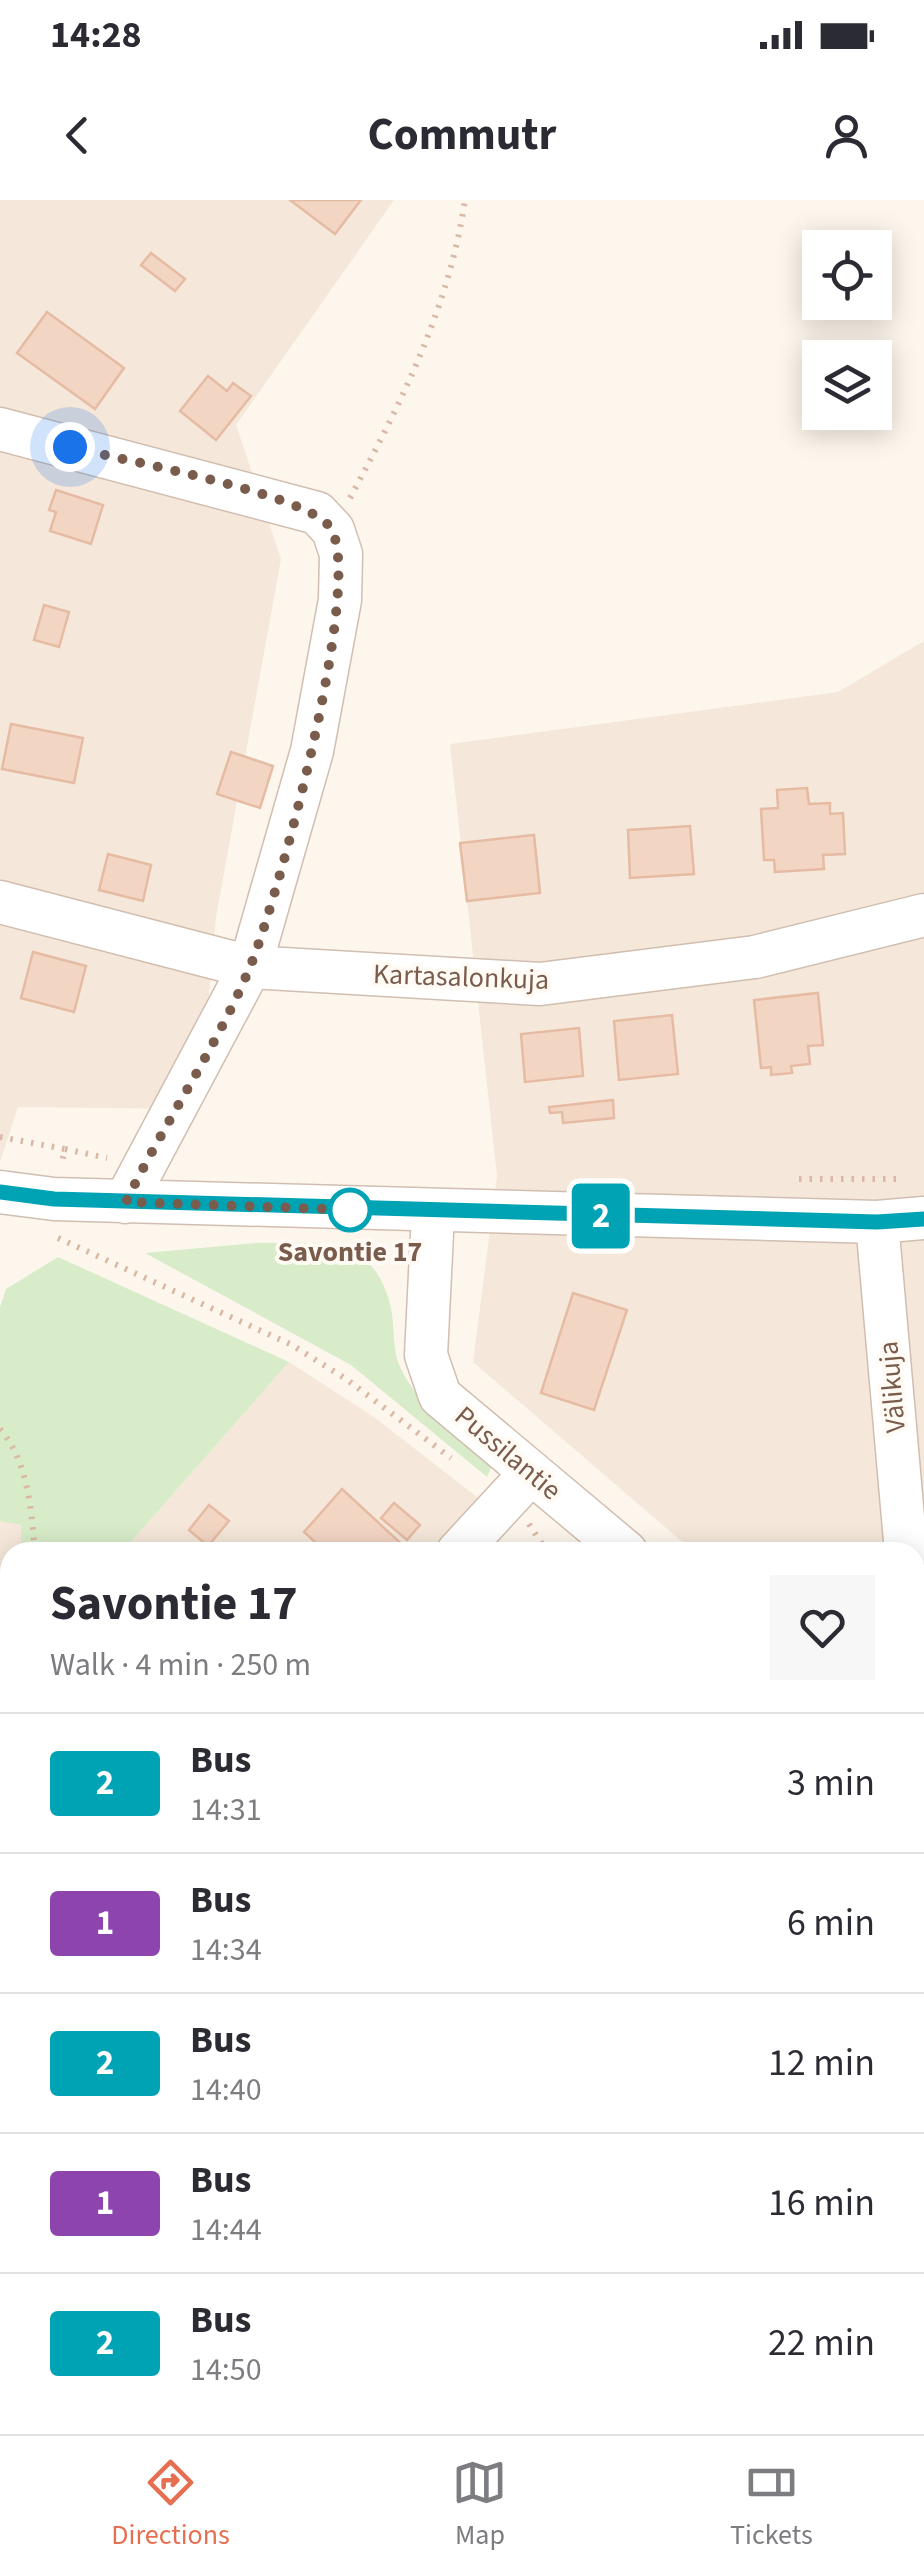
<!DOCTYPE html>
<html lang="en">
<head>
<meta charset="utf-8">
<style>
	body { margin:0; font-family:"Source Sans 3",sans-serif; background:#f7f7f7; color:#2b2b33; height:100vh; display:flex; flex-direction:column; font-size:38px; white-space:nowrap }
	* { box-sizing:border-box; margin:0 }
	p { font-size:32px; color:#7c7c81 }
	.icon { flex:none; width:55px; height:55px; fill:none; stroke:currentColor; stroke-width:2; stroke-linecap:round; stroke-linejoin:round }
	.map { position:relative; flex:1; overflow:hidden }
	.sheet { position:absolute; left:0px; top:1342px; width:925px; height:892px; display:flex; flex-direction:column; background:#fff; border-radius:30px 30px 0 0; box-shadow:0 5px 25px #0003 }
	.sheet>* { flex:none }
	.badge { padding:0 20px; border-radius:8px; font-size:35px; line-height:65px }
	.buttons { position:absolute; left:802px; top:30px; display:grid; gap:20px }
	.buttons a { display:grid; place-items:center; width:90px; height:90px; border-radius:0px; background:#fff; box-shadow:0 5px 25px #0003; font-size:50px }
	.you { position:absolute; width:50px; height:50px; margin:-25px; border:8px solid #fff; border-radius:50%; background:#1a73e8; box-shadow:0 0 0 15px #1a73e833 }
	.map>.badge { position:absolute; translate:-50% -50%; box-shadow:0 0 0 5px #fff }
	.round { display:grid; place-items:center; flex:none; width:105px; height:105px; border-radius:0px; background:#f7f7f7 }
	.overview { display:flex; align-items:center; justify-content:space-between; height:170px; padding:0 50px }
	h1 { font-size:48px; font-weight:700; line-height:75px }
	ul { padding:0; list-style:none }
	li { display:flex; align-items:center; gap:30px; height:140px; padding:0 50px; border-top:2px solid #e1e1e2 }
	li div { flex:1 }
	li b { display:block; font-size:38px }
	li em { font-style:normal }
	li .badge { min-width:110px; font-weight:700; text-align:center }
	.status { display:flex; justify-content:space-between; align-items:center; height:70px; padding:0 50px; background:#fff; direction:ltr }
	.status svg { height:28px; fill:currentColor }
	header { display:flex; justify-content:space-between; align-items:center; height:130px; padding:0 50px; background:#fff; font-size:45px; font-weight:700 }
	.dock { display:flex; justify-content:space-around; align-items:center; height:140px; border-top:2px solid #e1e1e2; background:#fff; font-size:28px; color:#7c7c81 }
	.dock a { display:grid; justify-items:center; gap:5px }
	.dock .selected { color:#e76f51 }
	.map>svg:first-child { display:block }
	.residential { fill:#f5e8da }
	.green { fill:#d8ecc9 }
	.water { fill:#bfe3e8; stroke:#a5d3da; stroke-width:2.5 }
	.building { fill:#f3d5c3; stroke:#e6bba3; stroke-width:2.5 }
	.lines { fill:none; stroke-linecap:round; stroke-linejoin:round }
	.minor-casing { stroke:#d1beb0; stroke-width:45 }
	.path { stroke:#d9b8a5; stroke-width:6; stroke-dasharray:2.5 8; stroke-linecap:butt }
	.minor { stroke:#fff; stroke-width:42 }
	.line-casing { stroke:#fff; stroke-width:22 }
	.line { stroke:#00a3b4; stroke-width:15 }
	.walk { stroke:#7a5c4d; stroke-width:10; stroke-dasharray:0 18 }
	.stop-dot { fill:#fff; stroke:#00a3b4; stroke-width:5 }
	.labels { text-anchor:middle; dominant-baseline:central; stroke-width:8; stroke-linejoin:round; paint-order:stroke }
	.street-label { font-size:28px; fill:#7a5c4d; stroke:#fffaf3 }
	.stop-label { font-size:28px; font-weight:bold; fill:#7a5c4d; stroke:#fffaf3 }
</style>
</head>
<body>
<div class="status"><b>14:28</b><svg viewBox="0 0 49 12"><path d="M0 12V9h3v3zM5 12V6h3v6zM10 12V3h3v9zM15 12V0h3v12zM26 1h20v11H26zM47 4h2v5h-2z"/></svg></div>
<header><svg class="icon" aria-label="back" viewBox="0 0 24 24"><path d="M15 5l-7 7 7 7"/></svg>Commutr<svg class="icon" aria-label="person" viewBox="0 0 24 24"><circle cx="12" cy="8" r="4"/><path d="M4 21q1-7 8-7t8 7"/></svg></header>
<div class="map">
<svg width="924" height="2234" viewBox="0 0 924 2234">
	<rect width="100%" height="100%" fill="#fdf6ec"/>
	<path class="residential" d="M0 0H394L236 225 281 359 216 717 199 909 18 907 0 962Z
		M924 441V1550L915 1543V1352H694L473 1162 497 976 450 544 838 492Z
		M289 1162 374 1217 486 1304 441 1352H122Z
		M0 1321 21 1325V1352H10V1433L0 1472Z
		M915 1692 924 1701V1832L915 1843Z"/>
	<path class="green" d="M256 1043C320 1044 373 1032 391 1108 395 1128 392 1151 401 1169 419 1206 455 1232 484 1259L491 1268 487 1277 351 1165 145 1053Z
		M58 1057 289 1162 122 1352H21V1325L0 1321V1107L6 1089Z
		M10 1433V1664L2 1697 10 1703V1792L0 1786V1472Z
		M924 1832V2206L915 2202V1843Z"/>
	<path class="water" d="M0 1786 10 1792V2225H915V2202L924 2206V2234H0Z"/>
	<path class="building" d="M290 0H361L335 34Z
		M151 53 185 79 175 91 141 65Z
		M47 112 124 168 95 209 17 153Z
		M208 176 227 191 233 183 251 196 216 240 180 211Z
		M56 290 103 305 91 344 50 331 56 312 49 310Z
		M44 405 69 412 59 447 34 440Z
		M11 524 83 538 74 583 2 569Z
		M231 552 273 566 260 608 217 594Z
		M807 588 809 604 830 603V614L843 613 845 654 823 655 824 669 775 672 774 660H764L761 609 778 608 777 590Z
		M690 626 694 674 630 678 628 630Z
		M534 635 540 693 467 701 460 643Z
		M108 654 151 665 143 701 99 690Z
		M33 752 86 766 74 812 21 798Z
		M818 793 823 845 808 846 810 864 791 866 792 873 771 875V867L761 868 754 800Z
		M672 815 678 874 619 880 614 821Z
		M579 828 583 876 525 882 521 834Z
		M613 900 614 918 563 923 562 912 550 913 549 907Z
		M573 1093 627 1110 594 1210 541 1193Z
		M342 1289 408 1350 406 1352H326L304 1332Z
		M394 1303 420 1325 407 1340 381 1318Z
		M209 1305 229 1321 208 1346 189 1330Z"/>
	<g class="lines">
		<g class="minor-casing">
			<path id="minor" d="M0 229 317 313 333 330 341 354 340 400 312 551 250 767 125 1002
				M0 702 250 767 540 784 755 757 924 715
				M0 992 54 999 877 1022 924 1018
				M433 1013 426 1155 440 1196 626 1352
				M877 1022 906 1352
				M458 1352 531 1273
				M915 1430H924
				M915 1599 924 1607"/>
		</g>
		<path class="path" d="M350 298C401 203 449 108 465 0
			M0 937 65 949 61 966
			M65 949 107 958
			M799 979H901
			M58 1038 292 1145 346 1179 451 1258
			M0 1229C29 1263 31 1310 35 1352
			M529 1324 547 1352
			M0 1645 10 1604
			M915 1670 924 1678
			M0 1748 10 1754
			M915 2146 924 2149"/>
		<use href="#minor" class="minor"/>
	</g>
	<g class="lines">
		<g class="line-casing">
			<path id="line" d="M0 992 54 999 877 1022 924 1019"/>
		</g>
		<use href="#line" class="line"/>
		<path class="walk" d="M70 247C121 260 302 293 329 326 368 372 276 705 250 767 218 845 163 925 126 1002L356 1010H350"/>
	</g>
	<circle class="stop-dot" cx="350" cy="1010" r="20"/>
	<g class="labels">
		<g class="street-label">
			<text transform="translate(461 777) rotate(2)">Kartasalonkuja</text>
			<text transform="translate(892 1187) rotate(-95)">Välikuja</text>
			<text transform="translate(508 1253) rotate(40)">Pussilantie</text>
		</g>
		<g class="stop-label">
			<text x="350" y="1052">Savontie 17</text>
		</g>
	</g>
</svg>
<div class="buttons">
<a><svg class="icon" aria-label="locate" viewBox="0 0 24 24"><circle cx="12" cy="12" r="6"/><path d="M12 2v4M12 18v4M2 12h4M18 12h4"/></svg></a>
<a><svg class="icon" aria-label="layers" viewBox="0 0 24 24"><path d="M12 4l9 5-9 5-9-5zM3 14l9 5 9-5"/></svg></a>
</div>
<div class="you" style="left:70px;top:247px"></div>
<b class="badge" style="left:601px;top:1016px;background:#00a3b4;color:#fff">2</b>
<section class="sheet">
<div class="overview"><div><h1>Savontie 17</h1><p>Walk · 4 min · 250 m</p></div><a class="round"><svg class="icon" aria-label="heart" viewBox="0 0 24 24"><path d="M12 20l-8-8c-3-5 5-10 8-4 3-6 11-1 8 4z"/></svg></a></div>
<ul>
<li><span class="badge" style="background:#00a3b4;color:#fff">2</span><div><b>Bus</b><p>14:31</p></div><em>3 min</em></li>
<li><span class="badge" style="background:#8e44ad;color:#fff">1</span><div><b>Bus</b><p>14:34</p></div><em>6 min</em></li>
<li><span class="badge" style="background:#00a3b4;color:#fff">2</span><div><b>Bus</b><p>14:40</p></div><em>12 min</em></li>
<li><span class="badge" style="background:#8e44ad;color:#fff">1</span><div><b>Bus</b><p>14:44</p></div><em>16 min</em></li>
<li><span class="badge" style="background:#00a3b4;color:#fff">2</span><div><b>Bus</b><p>14:50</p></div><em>22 min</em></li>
</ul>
</section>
</div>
<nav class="dock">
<a class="selected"><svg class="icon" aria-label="directions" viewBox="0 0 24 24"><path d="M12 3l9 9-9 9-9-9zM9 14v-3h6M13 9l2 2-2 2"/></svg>Directions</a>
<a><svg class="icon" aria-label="map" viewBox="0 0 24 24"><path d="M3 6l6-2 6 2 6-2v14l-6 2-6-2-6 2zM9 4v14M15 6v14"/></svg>Map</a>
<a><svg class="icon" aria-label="tickets" viewBox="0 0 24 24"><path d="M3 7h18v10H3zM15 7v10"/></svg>Tickets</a>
</nav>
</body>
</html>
